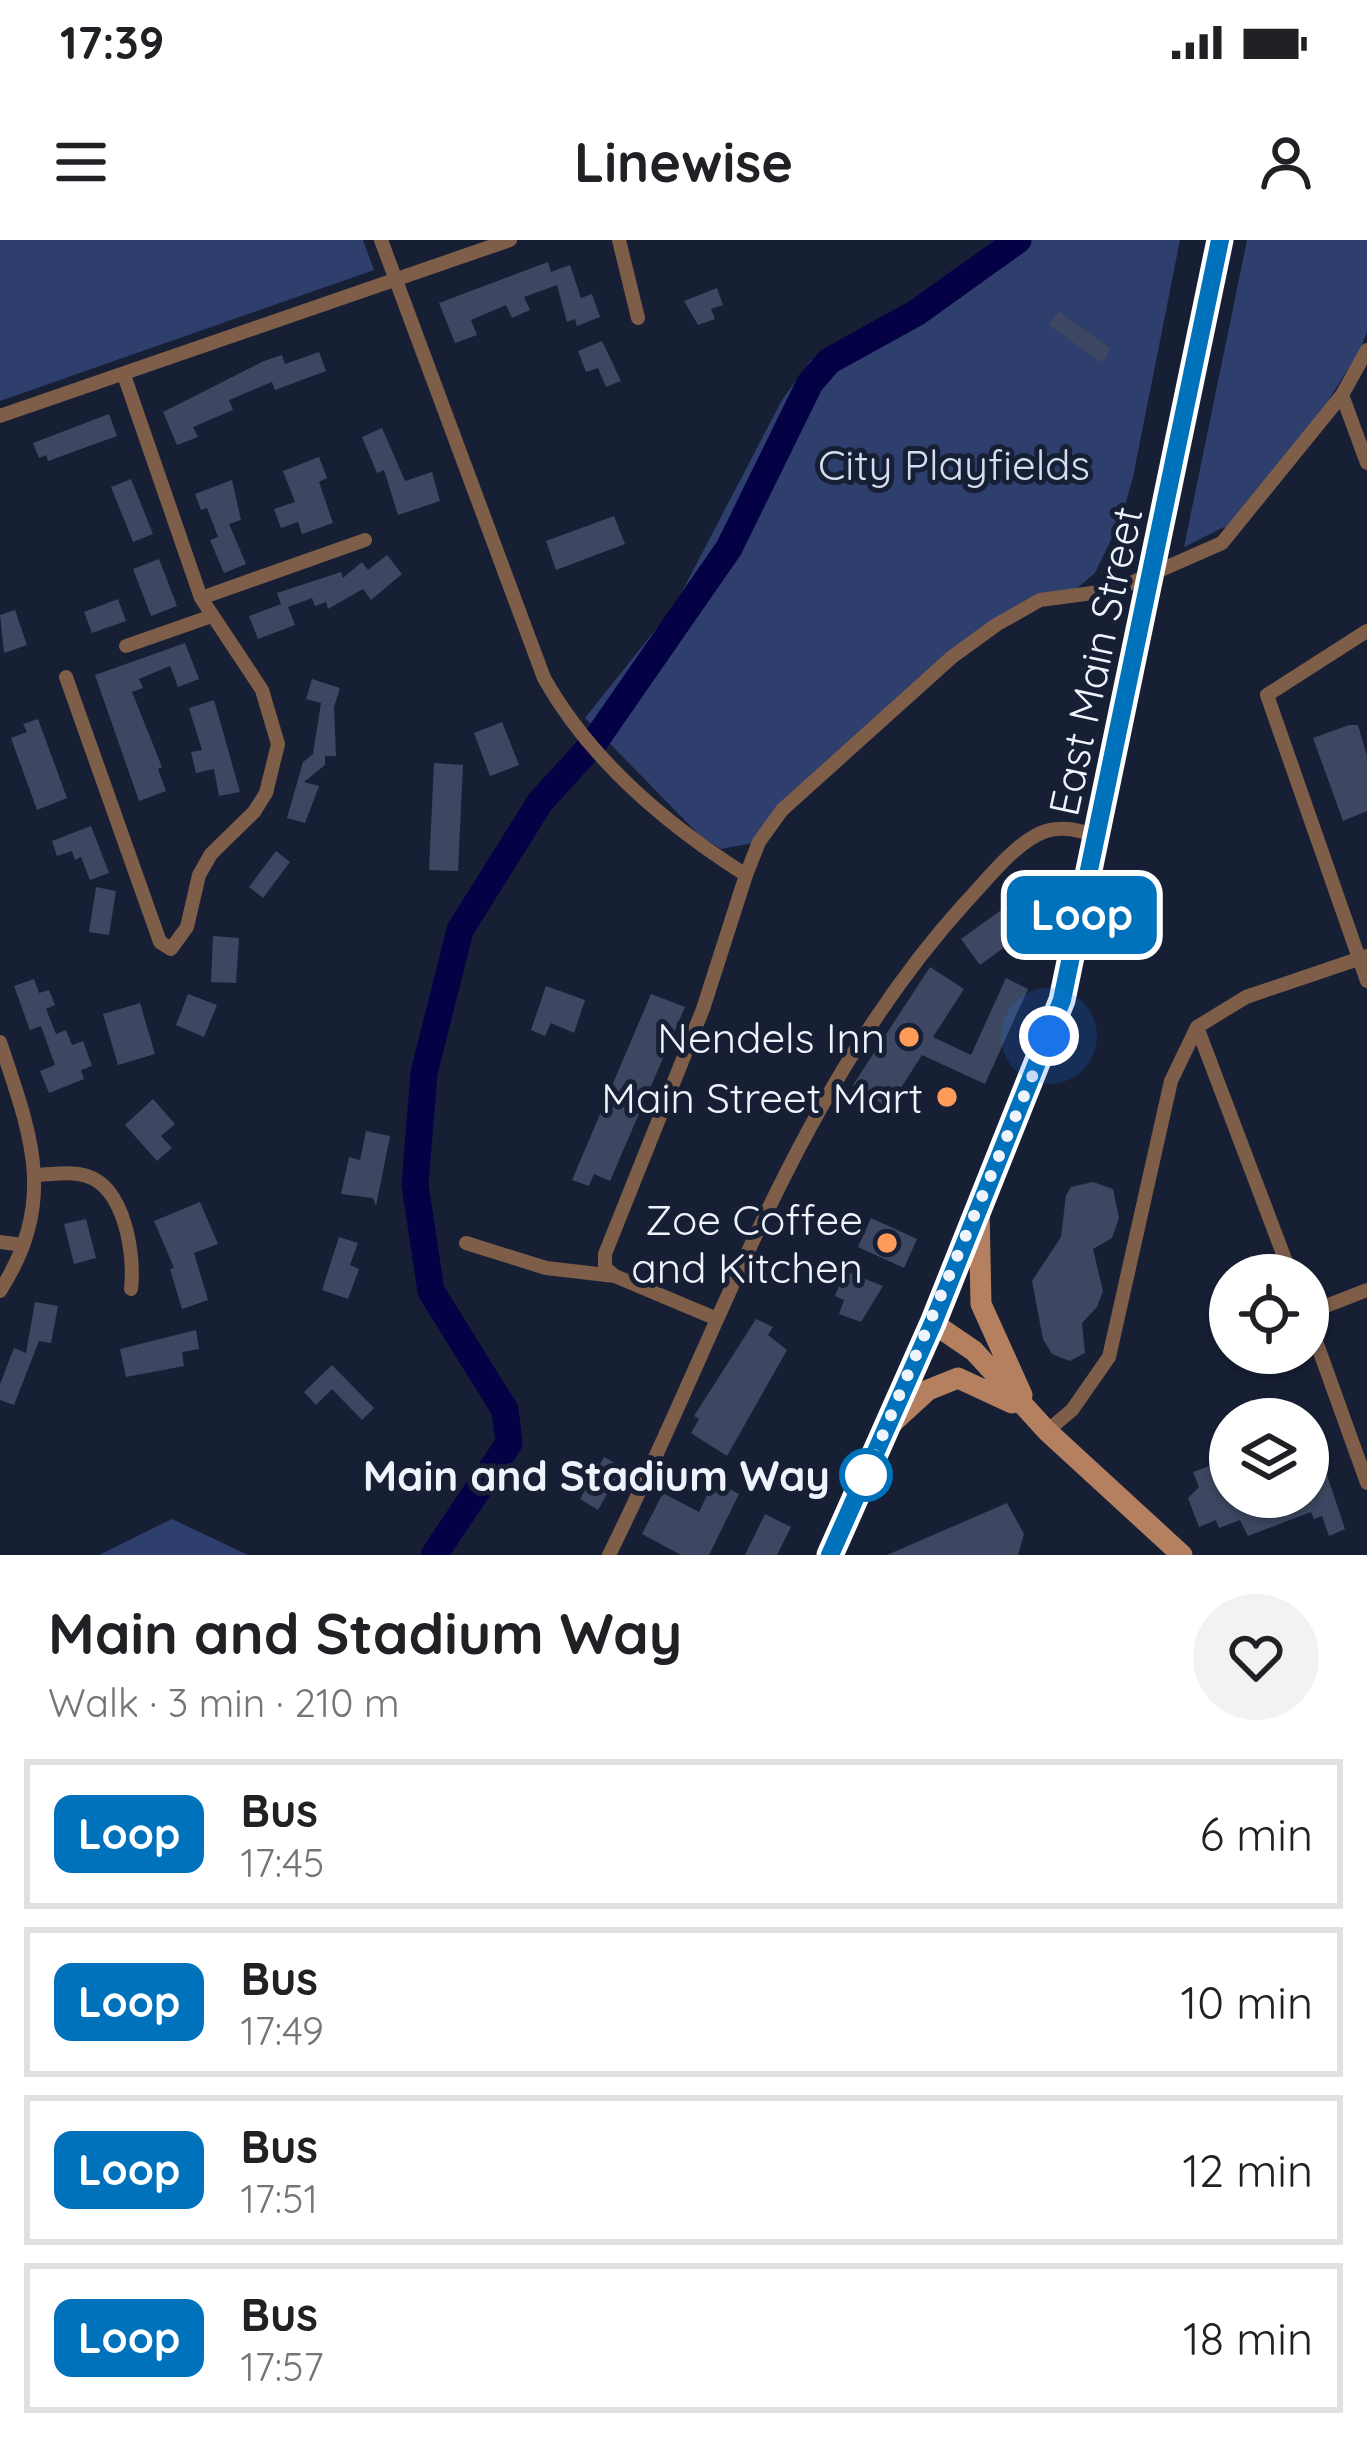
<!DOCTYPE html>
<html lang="en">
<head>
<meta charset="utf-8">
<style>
	body { margin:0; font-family:Quicksand,sans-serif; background:#f2f2f2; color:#202124; height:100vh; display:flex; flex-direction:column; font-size:45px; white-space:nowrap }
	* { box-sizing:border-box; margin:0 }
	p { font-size:39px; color:#757577 }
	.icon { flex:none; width:66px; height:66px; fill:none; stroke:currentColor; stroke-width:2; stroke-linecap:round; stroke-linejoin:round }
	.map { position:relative; height:1315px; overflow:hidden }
	.side { display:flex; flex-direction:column; background:#fff; flex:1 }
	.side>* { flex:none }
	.badge { padding:0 24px; border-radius:18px; font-size:42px; line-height:78px }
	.controls { position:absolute; left:1209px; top:1014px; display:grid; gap:24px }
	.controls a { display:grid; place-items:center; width:120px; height:120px; border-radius:50%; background:#fff; box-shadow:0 3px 9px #0004; font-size:60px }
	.you { position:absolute; width:60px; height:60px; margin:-30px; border:9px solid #fff; border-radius:50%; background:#1a73e8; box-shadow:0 0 0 18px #1a73e833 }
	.map>.badge { position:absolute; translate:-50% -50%; box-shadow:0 0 0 6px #fff }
	.round { display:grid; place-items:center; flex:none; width:126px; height:126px; border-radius:63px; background:#f2f2f2 }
	.summary { display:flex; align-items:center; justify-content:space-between; height:204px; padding:0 48px }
	h1 { font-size:57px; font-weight:700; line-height:90px }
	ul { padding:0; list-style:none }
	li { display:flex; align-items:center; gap:36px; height:150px; margin:0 24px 18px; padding:0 24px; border:6px solid #e0e0e0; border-radius:0px }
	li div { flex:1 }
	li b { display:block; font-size:45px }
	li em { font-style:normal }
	li .badge { min-width:132px; font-weight:700; text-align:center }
	.status { display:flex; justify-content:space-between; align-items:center; height:84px; padding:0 60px; background:#fff; direction:ltr }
	.status svg { height:33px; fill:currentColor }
	header { display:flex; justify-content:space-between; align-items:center; height:156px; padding:0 48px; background:#fff; font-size:54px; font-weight:700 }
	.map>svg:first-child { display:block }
	.green { fill:#2e3e6d }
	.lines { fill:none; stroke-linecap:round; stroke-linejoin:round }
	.river { stroke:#040145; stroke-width:27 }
	.building { fill:#3e4761 }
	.street { stroke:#7e5d49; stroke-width:14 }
	.secondary { stroke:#b4805f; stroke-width:21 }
	.primary { stroke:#de9a6f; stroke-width:21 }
	.line-casing { stroke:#fff; stroke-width:27 }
	.line { stroke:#0072bc; stroke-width:18 }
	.walk { stroke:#eff3fc; stroke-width:12; stroke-dasharray:0 21.6 }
	.poi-dot { fill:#fe9b59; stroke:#171f35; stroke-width:4.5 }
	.stop-dot { fill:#fff; stroke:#0072bc; stroke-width:6 }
	.labels { text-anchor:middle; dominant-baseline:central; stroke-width:10; stroke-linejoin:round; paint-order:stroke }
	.park-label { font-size:42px; fill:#d5ddf2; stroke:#171f35 }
	.street-label { font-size:42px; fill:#eff3fc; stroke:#171f35 }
	.poi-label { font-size:42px; fill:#eff3fc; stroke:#171f35; text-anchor:end }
	.stop-label { font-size:42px; font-weight:bold; fill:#eff3fc; stroke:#171f35; text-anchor:end }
</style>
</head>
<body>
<div class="status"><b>17:39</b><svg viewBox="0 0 49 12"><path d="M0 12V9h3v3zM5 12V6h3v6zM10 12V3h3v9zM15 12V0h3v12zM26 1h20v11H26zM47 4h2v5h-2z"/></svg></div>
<header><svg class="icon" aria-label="menu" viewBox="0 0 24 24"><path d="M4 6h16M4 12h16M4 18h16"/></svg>Linewise<svg class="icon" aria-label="person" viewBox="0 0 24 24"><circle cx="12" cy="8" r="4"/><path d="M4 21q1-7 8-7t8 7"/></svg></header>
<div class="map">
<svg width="1367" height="1315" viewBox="0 0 1367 1315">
	<rect width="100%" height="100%" fill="#171f35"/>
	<path class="green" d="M0 0H363L374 30 0 161Z
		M995 0H1180L1133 237 1121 279 1095 333 1070 354 996 385 878 483 759 602 721 609 699 595 585 478 675 365 782 160 810 121 899 70Z
		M1247 0H1367V92L1359 112 1326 164 1228 290 1224 287 1184 307Z
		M172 1279 248 1315H99Z"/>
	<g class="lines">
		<path class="river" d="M434 1315 509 1203 505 1170 431 1051 415 945 424 833 460 690 540 562 593 504 729 308 810 143 829 121 916 73 1018 0"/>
	</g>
	<path class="building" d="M548 22 551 32 570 25 581 58 592 54 600 77 577 86 575 79 567 82 557 45 524 57 530 70 512 78 506 65 471 80 477 95 455 103 439 63Z
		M717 48 723 65 711 69 715 79 698 85 684 61Z
		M1059 71 1111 109 1102 123 1049 85Z
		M602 101 621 141 606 147 598 128 586 132 578 111Z
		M319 112 326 131 275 150 272 142 229 160 233 170 193 187 198 197 177 205 163 172 264 121 282 115 285 124Z
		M109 174 117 196 48 221 46 215 39 218 33 203Z
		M382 188 405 241 432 232 440 261 398 275 384 230 377 233 362 197Z
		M319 217 327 238 319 242 333 283 302 294 298 282 281 288 274 269 295 262 283 231Z
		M131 239 153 294 133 302 111 247Z
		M232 240 241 280 229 284 246 324 224 333 210 300 218 297 207 268 201 270 195 254Z
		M614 276 625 304 556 330 546 301Z
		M387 315 402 334 371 360 363 349 328 369 326 362 315 366 312 358 288 367 295 385 258 399 249 376 281 364 277 353 341 332 343 338 362 322 368 330Z
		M159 319 177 366 151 376 133 329Z
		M118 359 126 381 92 393 84 372Z
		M15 370 27 405 4 413 0 375Z
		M185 403 199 439 178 447 170 426 139 439 143 448 132 452 162 527 158 529 166 551 139 561 95 435Z
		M312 439 340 448 334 467 336 516H325V525L304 542 319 546 305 583 287 578 303 522 313 514 321 463 306 459Z
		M214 460 240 552 219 556 214 529 196 533 191 512 202 510 189 468Z
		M38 479 67 558 37 570 11 498 27 492 23 484Z
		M502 482 519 525 490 536 474 493Z
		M1349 485H1358L1367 516V571L1343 581 1313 498Z
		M434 523 463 525 458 631 429 630Z
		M91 586 109 633 90 640 81 617 75 620 72 611 57 616 52 601Z
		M276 611 290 622 263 658 249 647Z
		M96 647 116 651 109 695 89 692Z
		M1025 653 1043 679 980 725 961 699Z
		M213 696 239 698 236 743 211 742Z
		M930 727 964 749 933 797 971 815 1006 738 1028 749 985 844 922 815 888 868 853 845Z
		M34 739 39 753 49 750 55 765 46 769 56 794 66 790 72 805 83 801 92 826 81 830 84 839 49 853 40 831 55 825 41 786 30 790 14 746Z
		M546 746 585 760 574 793 551 783 545 796 531 790Z
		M188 754 217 765 204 797 176 785Z
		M651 754 685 767 610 941 594 934 589 946 572 940Z
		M140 763 155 814 118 825 103 774Z
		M153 859 175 884 161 896 172 908 157 921 125 885Z
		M366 891 390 896 376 966 373 958 341 954 349 917 360 920Z
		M1093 942 1113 949 1119 978 1112 998 1093 1009 1103 1051 1097 1067 1082 1083 1085 1113 1070 1121 1052 1114 1043 1099 1032 1041 1061 997 1066 955 1071 947Z
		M200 962 218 1004 194 1013 208 1060 182 1069 170 1029 174 1028 154 981Z
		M871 978 917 999 904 1028 858 1007Z
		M86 979 96 1018 74 1024 64 984Z
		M339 997 358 1003 350 1025 359 1029 348 1059 322 1050Z
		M845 1031 883 1046 861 1082 839 1074 844 1060 835 1056Z
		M35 1062 58 1066 51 1103 39 1101 14 1165 0 1160V1144L14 1108 26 1113Z
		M756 1079 773 1087 768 1095 787 1110 727 1216 691 1193 699 1179 694 1176Z
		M196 1090 199 1109 182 1112 184 1126 126 1137 120 1109Z
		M332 1125 374 1168 362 1180 332 1149 316 1165 304 1152Z
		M1309 1181 1345 1289 1329 1296 1322 1276 1314 1279 1311 1272 1248 1296 1240 1280 1219 1288 1216 1280 1199 1287 1188 1258 1199 1247 1193 1232 1230 1218V1257H1308Z
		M604 1217 622 1227 598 1270 580 1259Z
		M714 1241 739 1254 709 1315H681L642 1294 663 1253 699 1272Z
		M1007 1263 1024 1294 1018 1315H887Z
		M765 1274 791 1287 777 1315H745Z"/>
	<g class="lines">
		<path class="street" d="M381 0 544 438C590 520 667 585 746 635
			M619 0 638 78
			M1342 155 1367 223
			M0 176 510 0
			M201 358 365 300
			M1367 391 1267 455 1367 741
			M126 406 209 377
			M66 437 160 702 171 709 187 687 199 635 211 614 254 572 266 553 278 504 262 450 201 358 124 135
			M1197 787 1291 1035
			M0 802C31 895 58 960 0 1051
			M38 935C53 934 72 931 87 936 125 948 135 1015 131 1049
			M0 1002 22 1005
			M466 1003 546 1028 615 1036 717 1079
			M615 1036 605 1028V1014L703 769 746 635 759 602 782 570 952 417 996 385 1040 360 1115 350 1222 303 1342 155 1367 110
			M1308 1073 1367 1050
			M1308 1079 1367 1243
			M1047 1191 1072 1170 1109 1117 1171 841 1197 787 1246 757 1367 716
			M609 1315C720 1092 795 851 965 663 987 640 1016 601 1046 591 1064 585 1082 592 1100 596"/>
		<path class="secondary" d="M979 969 981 1064 1022 1155
			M933 1083 974 1111 1047 1191 1182 1315
			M891 1184 928 1150 958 1138 1012 1163"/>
		<path class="primary" d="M830 1315 933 1083 1062 760 1220 0"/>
	</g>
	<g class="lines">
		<g class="line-casing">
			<path id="line" d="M830 1315 933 1083 1062 760 1220 0"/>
		</g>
		<use href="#line" class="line"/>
		<path class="walk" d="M866 1235 1049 796"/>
	</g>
	<g class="poi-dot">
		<circle cx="909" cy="797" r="12"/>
		<circle cx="947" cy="857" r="12"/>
		<circle cx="887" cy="1003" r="12"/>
	</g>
	<circle class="stop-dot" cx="866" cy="1235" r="24"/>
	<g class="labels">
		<g class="park-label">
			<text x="954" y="224">City Playfields</text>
		</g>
		<g class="street-label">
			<text transform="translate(1095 421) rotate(-78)">East Main Street</text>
		</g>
		<g class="poi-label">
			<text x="885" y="797">Nendels Inn</text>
			<text x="923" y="857">Main Street Mart</text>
			<text x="863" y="979">Zoe Coffee<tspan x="863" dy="48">and Kitchen</tspan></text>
		</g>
		<g class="stop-label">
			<text x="830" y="1235">Main and Stadium Way</text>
		</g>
	</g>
</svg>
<div class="controls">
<a><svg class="icon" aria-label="locate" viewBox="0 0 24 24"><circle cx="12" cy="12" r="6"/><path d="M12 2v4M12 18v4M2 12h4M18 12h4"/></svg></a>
<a><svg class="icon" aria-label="layers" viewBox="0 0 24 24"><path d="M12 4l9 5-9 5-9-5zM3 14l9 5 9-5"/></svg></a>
</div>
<div class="you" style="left:1049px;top:796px"></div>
<b class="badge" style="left:1082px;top:675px;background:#0072bc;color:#fff">Loop</b>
</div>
<section class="side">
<div class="summary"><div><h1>Main and Stadium Way</h1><p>Walk · 3 min · 210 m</p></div><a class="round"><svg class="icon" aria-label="heart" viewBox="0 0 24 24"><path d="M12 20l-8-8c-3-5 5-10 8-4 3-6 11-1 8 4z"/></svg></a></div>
<ul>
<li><span class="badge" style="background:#0072bc;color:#fff">Loop</span><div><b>Bus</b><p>17:45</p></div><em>6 min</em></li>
<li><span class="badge" style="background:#0072bc;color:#fff">Loop</span><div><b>Bus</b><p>17:49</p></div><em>10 min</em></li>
<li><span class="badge" style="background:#0072bc;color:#fff">Loop</span><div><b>Bus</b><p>17:51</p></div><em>12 min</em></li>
<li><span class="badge" style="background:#0072bc;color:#fff">Loop</span><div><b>Bus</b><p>17:57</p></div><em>18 min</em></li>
</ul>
</section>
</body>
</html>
